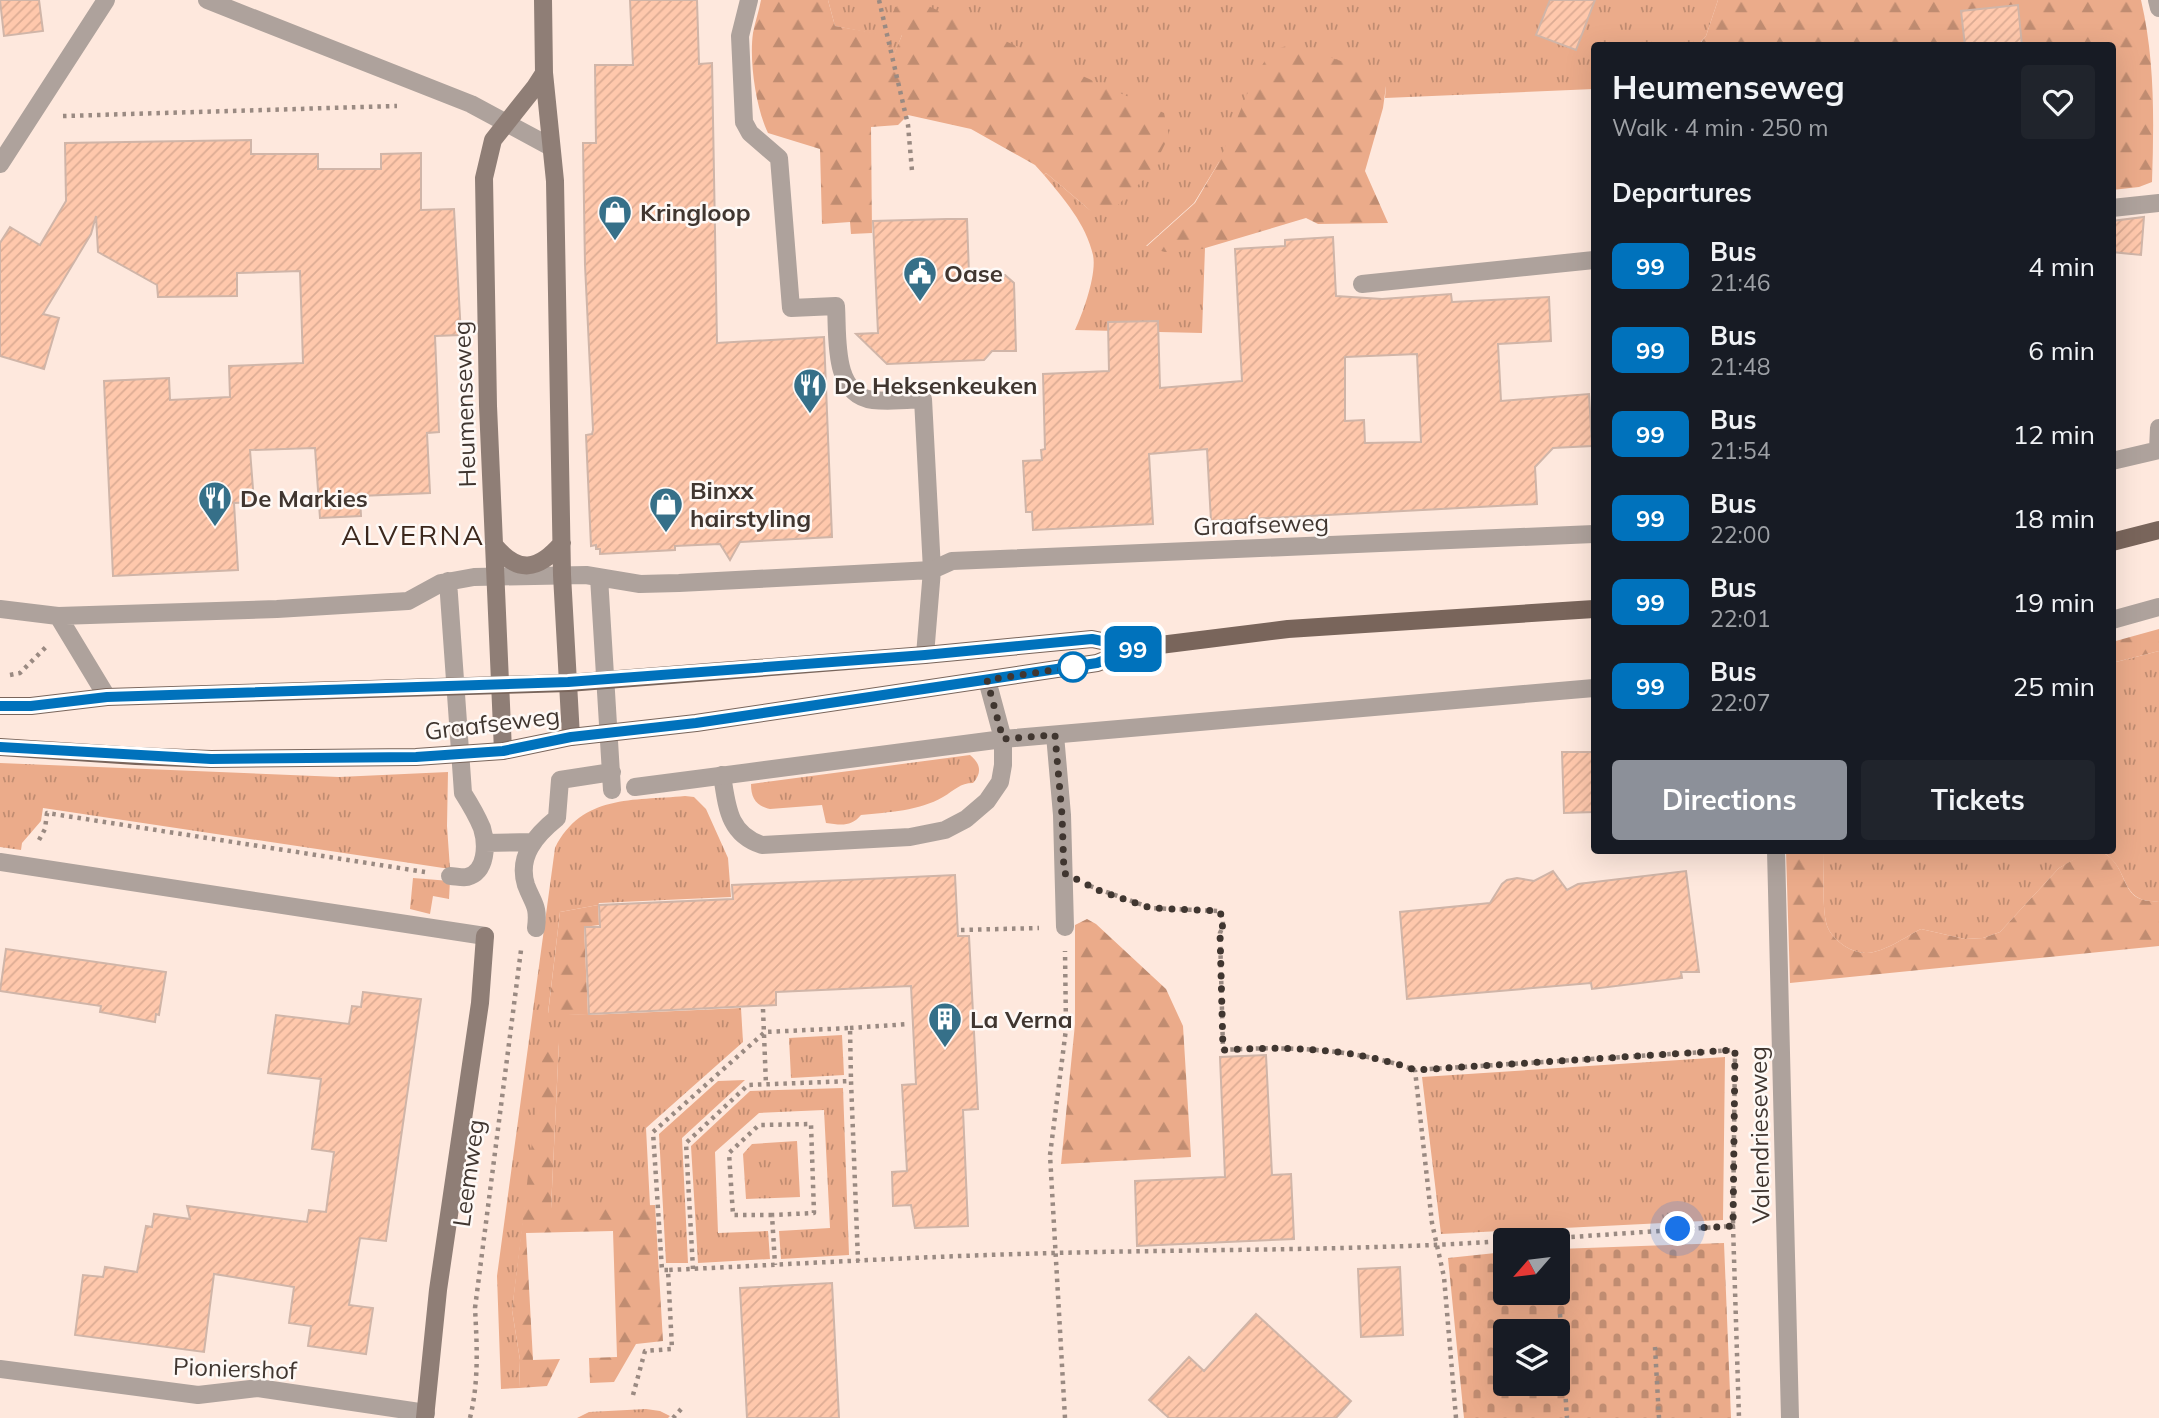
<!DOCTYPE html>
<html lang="en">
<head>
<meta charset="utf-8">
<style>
	body { margin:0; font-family:Mulish,sans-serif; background:#20242c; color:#f1f3f6; height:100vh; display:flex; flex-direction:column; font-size:26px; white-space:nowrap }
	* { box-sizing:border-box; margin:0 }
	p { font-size:23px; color:#9ea1a6 }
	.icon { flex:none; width:38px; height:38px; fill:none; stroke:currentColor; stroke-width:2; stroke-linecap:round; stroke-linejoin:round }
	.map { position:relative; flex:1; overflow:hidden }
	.drawer { position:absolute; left:1591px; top:42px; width:525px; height:812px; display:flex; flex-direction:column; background:#171b24; border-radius:7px; box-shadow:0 7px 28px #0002 }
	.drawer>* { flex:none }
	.badge { padding:0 14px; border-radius:10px; font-size:24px; line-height:46px }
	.needle { width:46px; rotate:242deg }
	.buttons { position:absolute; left:1493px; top:1228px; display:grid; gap:14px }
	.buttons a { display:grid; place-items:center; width:77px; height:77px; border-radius:7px; background:#171b24; box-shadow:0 7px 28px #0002; font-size:35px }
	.you { position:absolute; width:35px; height:35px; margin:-18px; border:5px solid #fff; border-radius:50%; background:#1a73e8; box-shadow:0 0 0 10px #1a73e833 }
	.map>.badge { position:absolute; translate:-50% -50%; box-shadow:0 0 0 4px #fff }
	h2 { padding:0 21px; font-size:26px; line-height:63px }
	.round { display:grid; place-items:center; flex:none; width:74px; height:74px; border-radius:7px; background:#20242c }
	.head { display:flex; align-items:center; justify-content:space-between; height:119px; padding:0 21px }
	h1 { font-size:33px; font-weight:700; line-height:52px }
	.action { display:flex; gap:14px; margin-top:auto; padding:14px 21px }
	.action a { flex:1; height:80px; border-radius:7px; background:#8c9099; color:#fff; font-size:28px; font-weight:700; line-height:80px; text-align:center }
	.action a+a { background:#20242c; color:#f1f3f6 }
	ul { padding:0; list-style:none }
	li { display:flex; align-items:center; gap:21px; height:84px; padding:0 21px }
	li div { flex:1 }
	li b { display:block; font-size:26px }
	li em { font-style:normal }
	li .badge { min-width:77px; font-weight:700; text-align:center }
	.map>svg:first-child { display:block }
	.grass { fill:url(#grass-tufts) }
	.forest { fill:url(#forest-firs) }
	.cemetery { fill:url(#cemetery-stones); fill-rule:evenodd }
	.building { fill:url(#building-hatch); stroke:#d0b5a8; stroke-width:2; fill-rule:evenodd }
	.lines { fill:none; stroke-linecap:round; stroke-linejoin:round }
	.path { stroke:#9a8a82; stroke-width:4.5; stroke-dasharray:3.5 5; stroke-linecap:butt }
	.lane { stroke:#aea29c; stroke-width:18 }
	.street { stroke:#aea29c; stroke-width:18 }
	.secondary { stroke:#8f7e76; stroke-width:18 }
	.primary { stroke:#79655b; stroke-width:18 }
	.line-casing { stroke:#fff; stroke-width:16 }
	.line { stroke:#0072bc; stroke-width:10 }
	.walk { stroke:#403630; stroke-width:7; stroke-dasharray:0 12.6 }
	.stop-dot { fill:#fff; stroke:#0072bc; stroke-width:3.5 }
	.labels { text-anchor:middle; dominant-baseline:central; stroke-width:5; stroke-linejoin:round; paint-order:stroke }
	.poi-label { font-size:24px; font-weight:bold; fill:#403630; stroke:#fef9f6; text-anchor:start }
	.street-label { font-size:24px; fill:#403630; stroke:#fef9f6 }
	.quarter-label { font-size:28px; letter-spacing:2px; fill:#3c281d; stroke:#fef9f6 }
</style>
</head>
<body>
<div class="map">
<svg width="2159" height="1418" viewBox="0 0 2159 1418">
	<defs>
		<pattern id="grass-tufts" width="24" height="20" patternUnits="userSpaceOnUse" patternTransform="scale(1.75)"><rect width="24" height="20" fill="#ebab8a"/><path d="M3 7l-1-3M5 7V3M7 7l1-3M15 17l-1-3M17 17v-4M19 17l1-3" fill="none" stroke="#c08c71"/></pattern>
		<pattern id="forest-firs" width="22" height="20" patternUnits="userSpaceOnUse" patternTransform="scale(1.75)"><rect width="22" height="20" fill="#ebab8a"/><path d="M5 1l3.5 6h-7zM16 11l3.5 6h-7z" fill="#c08c71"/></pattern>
		<pattern id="cemetery-stones" width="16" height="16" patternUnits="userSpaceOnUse" patternTransform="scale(1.75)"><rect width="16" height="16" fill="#ebab8a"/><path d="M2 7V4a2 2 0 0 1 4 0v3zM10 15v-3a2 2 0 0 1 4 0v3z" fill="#c08c71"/></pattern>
		<pattern id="building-hatch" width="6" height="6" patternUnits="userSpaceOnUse" patternTransform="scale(1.75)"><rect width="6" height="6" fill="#ffc8ac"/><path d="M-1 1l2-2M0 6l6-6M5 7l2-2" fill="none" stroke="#dcac94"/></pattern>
	</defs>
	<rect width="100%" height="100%" fill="#fee8dd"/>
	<path class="grass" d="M828 0H1718L1706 36 1698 45 1594 46V89L1385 98 1386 86 1219 162 1194 203 1146 246 1205 248 1202 333 1075 330C1083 313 1097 274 1093 255 1086 224 1064 199 1044 175L1046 173 1091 211 902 35 894 55 886 36 835 26Z
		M2159 651V901C2120 904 2130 872 2107 855 2103 852 2096 852 2091 851L2112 850V663Z
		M970 755C981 764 982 773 973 783 960 783 955 790 943 797 919 811 889 812 861 815 851 827 841 825 826 823L822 805 770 809C756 806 751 798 751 784Z
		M0 763 339 777 448 772 447 826 450 869 43 808 41 821 22 843 21 850 0 847Z
		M685 796 694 797 706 809 728 858 731 897 599 903 598 905 560 912 548 1013 588 1015 741 1008 743 1042 646 1128 650 1206 551 1209 559 1042 530 1167 512 1310 520 1360 519 1388 501 1389 497 1276 555 848C582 794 633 801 685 796Z
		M1824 851H2090L2059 868 2000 932 1983 938 1965 939 1921 929C1905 937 1885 952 1867 953 1851 954 1829 938 1826 922 1822 903 1824 871 1824 851Z
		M413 878 450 881 449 899 433 896 430 914 410 909Z
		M842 1035 844 1075 791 1078 789 1038Z
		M1725 1057 1723 1220 1441 1234 1422 1077Z
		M745 1080 682 1138 688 1263H666L659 1134 718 1081Z
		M843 1088 849 1255 781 1259 779 1231 830 1228 824 1110 759 1113 715 1152 718 1233 768 1231 770 1259 698 1263 691 1146 750 1091Z
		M797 1141 800 1197 746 1199 743 1154 752 1144Z
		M646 1409 660 1411 670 1416 668 1418H577L589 1412Z"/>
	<path class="forest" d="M761 0H828L835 26 886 35 894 54 902 35 890 17 897 6 926 5 1164 113 1169 136 1151 172 1113 210 1091 211 1046 173 1044 175 1035 165 971 129 908 115 898 125 871 127 872 233 851 234 850 222 822 224 820 149 768 133C756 108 749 61 753 33 755 22 759 11 761 0Z
		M1718 0H2141C2155 60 2154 121 2152 182L2139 187 2112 190V46H1698L1706 36Z
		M1292 44 1358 67 1386 86 1383 108 1365 171 1388 223 1318 224 1306 218 1202 249 1165 252 1146 247 1195 203 1219 162 1253 80 1271 51Z
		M2159 629V651L2112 663V642Z
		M2090 850C2095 851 2103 852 2107 855 2130 871 2119 904 2159 901V946L1790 983 1786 851H1824C1824 871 1822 903 1826 922 1829 938 1851 954 1867 953 1885 952 1905 937 1921 929L1965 939 1983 938 2000 932 2059 868Z
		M598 905 599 925 584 927 588 1015 548 1014 560 912Z
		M1087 919 1096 924 1166 989 1183 1026 1191 1157 1061 1164 1075 1024V925Z
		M544 1041H559L551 1208 655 1205 663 1341 636 1344 614 1382 590 1383 589 1358 617 1357 613 1231 526 1233 533 1360 560 1359 547 1386 519 1388 520 1360 512 1310Z"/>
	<path class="cemetery" d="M1724 1243 1731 1418H1464L1448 1258 1505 1252V1293H1558V1249ZM1505 1332H1558V1384H1505Z"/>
	<path class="building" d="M0 0H39L43 31 4 36Z
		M630 0H697L699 64 712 63 717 343 824 337 832 537 740 542 730 560 720 544 675 546V550L600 554V549H596V545L591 546 586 435 592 434 593 430 585 265 583 143H596L595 65H633Z
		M1550 0H1595L1576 50 1536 35Z
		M2018 5 2022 46H1965L1961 11Z
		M251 140V154H318V169H381V154L421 153V210L454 209 461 335 435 336 439 432 427 433 430 493 360 496 361 516 320 518 315 448 250 450 254 502 234 503 238 570 113 576 104 381 169 378 170 400 230 397 229 366 303 363 300 271 237 273V296L158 297 157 285 98 252 96 216 91 234 43 314 59 318 44 369 0 356V243L10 227 40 245 66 201 65 143Z
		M2144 217 2141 255 2112 252V221Z
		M947 219H967L969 274 1005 275 1014 283 1016 351H992L984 360 887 364 856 334 878 333 873 221Z
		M1333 237 1336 296 1382 299 1451 294 1452 302 1549 297 1551 341 1498 344 1501 401 1589 394 1592 446 1553 448 1535 467 1537 504 1211 521 1207 449 1149 454 1153 524 1033 530 1032 512H1026L1023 461 1042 460 1041 450 1045 449 1043 374 1109 371 1108 322 1158 321 1160 388 1242 381 1235 249 1285 246V240ZM1417 354 1421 442 1365 443 1364 420 1345 421V357Z
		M1562 752H1594V812L1564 813Z
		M1553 871 1567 890 1578 884 1686 871 1699 972H1681L1682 978 1592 989 1591 983 1407 999 1400 912 1490 903 1502 884 1507 880 1517 878 1534 881Z
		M955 875 958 936H969L978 1109 963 1110 968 1226 915 1228 911 1205 893 1206 892 1172 907 1171 902 1085 916 1084 911 986 776 992V1005L589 1014 585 927H600L599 905 733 899 732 885Z
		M6 949 166 972 159 1015 156 1014 155 1022 100 1012 101 1006 0 991Z
		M363 992 421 999 386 1241 360 1238 349 1305 373 1308 366 1354 308 1346 311 1326 289 1323 294 1287 214 1274 204 1352 75 1335 83 1275 103 1277 105 1267 137 1272 146 1226 152 1227 154 1214 190 1219 187 1206 307 1222 309 1210 326 1212 334 1152 312 1149 321 1079 268 1073 276 1015 349 1024 352 1006 361 1007Z
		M1266 1055 1272 1175 1291 1174 1294 1239 1137 1246 1135 1181 1225 1177 1220 1057Z
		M1400 1267 1403 1335 1361 1337 1358 1269Z
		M832 1283 839 1418H747L740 1288Z
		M1256 1314 1351 1401 1336 1418H1169L1149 1400 1189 1357 1204 1371Z"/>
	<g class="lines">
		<path class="path" d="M879 0 908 125 912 171
			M63 116 397 106
			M10 675 20 673 46 647
			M39 840 45 829 47 813 425 872
			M1090 886 1151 908 1219 911C1224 919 1224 924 1220 933L1223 1050C1287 1046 1354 1048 1415 1070
			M961 930 1039 928
			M763 1009 766 1085
			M850 1028 909 1024
			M772 1215H733L729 1153 759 1125 811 1124 814 1213 772 1215 775 1265
			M1512 1241 1733 1226 1739 1418
			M693 1269 686 1143 748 1085 851 1081 858 1261
			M668 1270H662L653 1132 765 1032 850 1028 851 1081
			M1560 1314 1567 1418
			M1655 1347 1659 1418
			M633 1395 645 1351 672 1349 668 1270C797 1264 926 1256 1055 1253 1205 1249 1355 1251 1505 1241
			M470 1418C479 1381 477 1346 475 1308L521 950
			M673 1418 683 1407
			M1065 1418 1050 1155 1066 1029 1065 951
			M1456 1418 1444 1277 1432 1223 1415 1070 1735 1050 1733 1226"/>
		<path class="lane" d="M749 0 740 36 744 122 750 133 779 158 791 308 836 306C838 336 832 395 873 400 889 402 907 400 923 399L932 570
			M2112 208 2159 203
			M1362 284 1594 260
			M1055 735 1062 815 1065 927
			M722 775C727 806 728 834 762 845L910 837 945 830 966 819 987 801 1000 782 1003 765V739"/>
		<path class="street" d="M207 0 471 104 551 147
			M2157 0 2159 8
			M0 164 106 0
			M2158 450 2159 428
			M2112 461 2159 450
			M599 577 612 790
			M448 581 463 793C470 804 477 816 482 828 487 844 487 872 467 877 462 878 455 876 450 876
			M0 609 58 616 277 609 408 601 441 583 474 577 586 575 640 584 679 583 932 570 952 561 1594 534
			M58 616 107 697
			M2112 620 2159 607
			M925 655 932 570
			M987 680 1003 739
			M635 787 1003 739 1594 688
			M485 843 532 842
			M1776 850 1790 1418
			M0 862 485 936
			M536 928C539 905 533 904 526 885 517 856 536 835 557 818L560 780 612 772
			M0 1369 198 1395 258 1388 426 1413"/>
		<path class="secondary" d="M543 0 544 73 555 181 562 575 571 737
			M494 545C518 574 538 571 562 543
			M503 751 488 406 484 178 493 140 535 87 544 73
			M425 1418 438 1290 480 1003 485 936"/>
		<path class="primary" d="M2112 542 2159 530
			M0 706H31L107 697 568 683 925 655 1092 639 1136 648
			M0 747 136 756 211 759 416 757 503 751 571 737 696 723 1097 663 1136 648 1288 629 1594 609"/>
	</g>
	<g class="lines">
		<g class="line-casing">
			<path id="line" d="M0 706H31L107 697 568 682 925 655 1092 639 1136 648 1097 663 696 723 571 737 503 751 416 757 211 759 0 747"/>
		</g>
		<use href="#line" class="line"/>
		<path class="walk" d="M1073 667 987 680 1003 739 1055 735 1062 815 1064 873 1100 891 1151 908 1219 911C1224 919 1224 924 1220 933L1223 1050C1287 1046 1354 1048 1415 1070L1735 1050 1733 1226 1678 1229"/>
	</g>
	<defs>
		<g id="shop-pin" transform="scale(1.75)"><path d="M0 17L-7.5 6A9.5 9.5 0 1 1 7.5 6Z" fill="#367089" stroke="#fef9f6"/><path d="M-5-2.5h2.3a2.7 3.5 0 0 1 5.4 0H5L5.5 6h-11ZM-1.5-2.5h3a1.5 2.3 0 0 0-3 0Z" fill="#fff"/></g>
		<g id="civic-pin" transform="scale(1.75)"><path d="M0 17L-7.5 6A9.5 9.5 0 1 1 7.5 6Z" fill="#367089" stroke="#fef9f6"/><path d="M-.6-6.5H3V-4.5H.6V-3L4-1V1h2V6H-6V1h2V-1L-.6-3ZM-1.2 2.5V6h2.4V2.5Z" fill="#fff"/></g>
		<g id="restaurant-pin" transform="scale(1.75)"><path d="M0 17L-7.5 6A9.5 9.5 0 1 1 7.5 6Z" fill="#367089" stroke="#fef9f6"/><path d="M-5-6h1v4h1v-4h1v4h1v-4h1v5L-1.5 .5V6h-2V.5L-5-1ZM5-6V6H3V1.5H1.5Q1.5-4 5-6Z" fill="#fff"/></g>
		<g id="building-pin" transform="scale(1.75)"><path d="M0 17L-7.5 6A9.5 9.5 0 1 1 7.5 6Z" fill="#367089" stroke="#fef9f6"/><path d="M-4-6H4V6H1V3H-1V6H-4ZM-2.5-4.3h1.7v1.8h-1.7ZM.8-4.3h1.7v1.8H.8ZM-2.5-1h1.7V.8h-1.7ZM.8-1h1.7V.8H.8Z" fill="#fff"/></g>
	</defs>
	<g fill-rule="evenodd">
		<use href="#shop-pin" x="615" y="212"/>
		<use href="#civic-pin" x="920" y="273"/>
		<use href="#restaurant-pin" x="810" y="385"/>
		<use href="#restaurant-pin" x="215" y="498"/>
		<use href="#shop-pin" x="666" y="504"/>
		<use href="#building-pin" x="945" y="1019"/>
	</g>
	<circle class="stop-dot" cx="1073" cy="667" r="14"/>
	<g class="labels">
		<g class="poi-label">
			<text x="640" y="212">Kringloop</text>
			<text x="944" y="273">Oase</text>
			<text x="834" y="385">De Heksenkeuken</text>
			<text x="690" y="490">Binxx<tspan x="690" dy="28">hairstyling</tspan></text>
			<text x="240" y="498">De Markies</text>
			<text x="970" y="1019">La Verna</text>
		</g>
		<g class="street-label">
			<text transform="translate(464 404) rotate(-92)">Heumenseweg</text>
			<text transform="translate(1261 524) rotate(-2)">Graafseweg</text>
			<text transform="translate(492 723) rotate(-7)">Graafseweg</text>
			<text transform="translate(1759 1135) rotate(-91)">Valendrieseweg</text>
			<text transform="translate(468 1173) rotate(-82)">Leemweg</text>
			<text transform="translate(235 1368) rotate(2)">Pioniershof</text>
		</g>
		<g class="quarter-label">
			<text x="413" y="534">ALVERNA</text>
		</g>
	</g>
</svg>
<div class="buttons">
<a><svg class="needle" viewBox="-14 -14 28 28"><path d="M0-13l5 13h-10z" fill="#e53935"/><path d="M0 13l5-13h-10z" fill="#9ea1a6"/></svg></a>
<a><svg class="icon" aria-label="layers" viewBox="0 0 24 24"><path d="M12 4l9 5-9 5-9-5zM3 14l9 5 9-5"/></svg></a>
</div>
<div class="you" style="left:1678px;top:1229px"></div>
<b class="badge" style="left:1133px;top:649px;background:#0072bc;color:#fff">99</b>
<section class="drawer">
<div class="head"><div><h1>Heumenseweg</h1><p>Walk · 4 min · 250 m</p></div><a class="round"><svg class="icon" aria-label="heart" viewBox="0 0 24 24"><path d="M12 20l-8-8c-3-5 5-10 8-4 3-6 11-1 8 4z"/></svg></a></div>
<h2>Departures</h2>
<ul>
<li><span class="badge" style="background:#0072bc;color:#fff">99</span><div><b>Bus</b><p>21:46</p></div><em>4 min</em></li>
<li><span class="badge" style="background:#0072bc;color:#fff">99</span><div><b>Bus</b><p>21:48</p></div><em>6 min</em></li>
<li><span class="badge" style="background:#0072bc;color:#fff">99</span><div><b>Bus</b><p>21:54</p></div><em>12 min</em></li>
<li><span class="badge" style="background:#0072bc;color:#fff">99</span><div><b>Bus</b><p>22:00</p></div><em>18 min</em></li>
<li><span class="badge" style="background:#0072bc;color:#fff">99</span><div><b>Bus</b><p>22:01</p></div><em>19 min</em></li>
<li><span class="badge" style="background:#0072bc;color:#fff">99</span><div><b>Bus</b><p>22:07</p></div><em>25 min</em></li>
</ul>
<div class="action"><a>Directions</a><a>Tickets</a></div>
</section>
</div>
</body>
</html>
